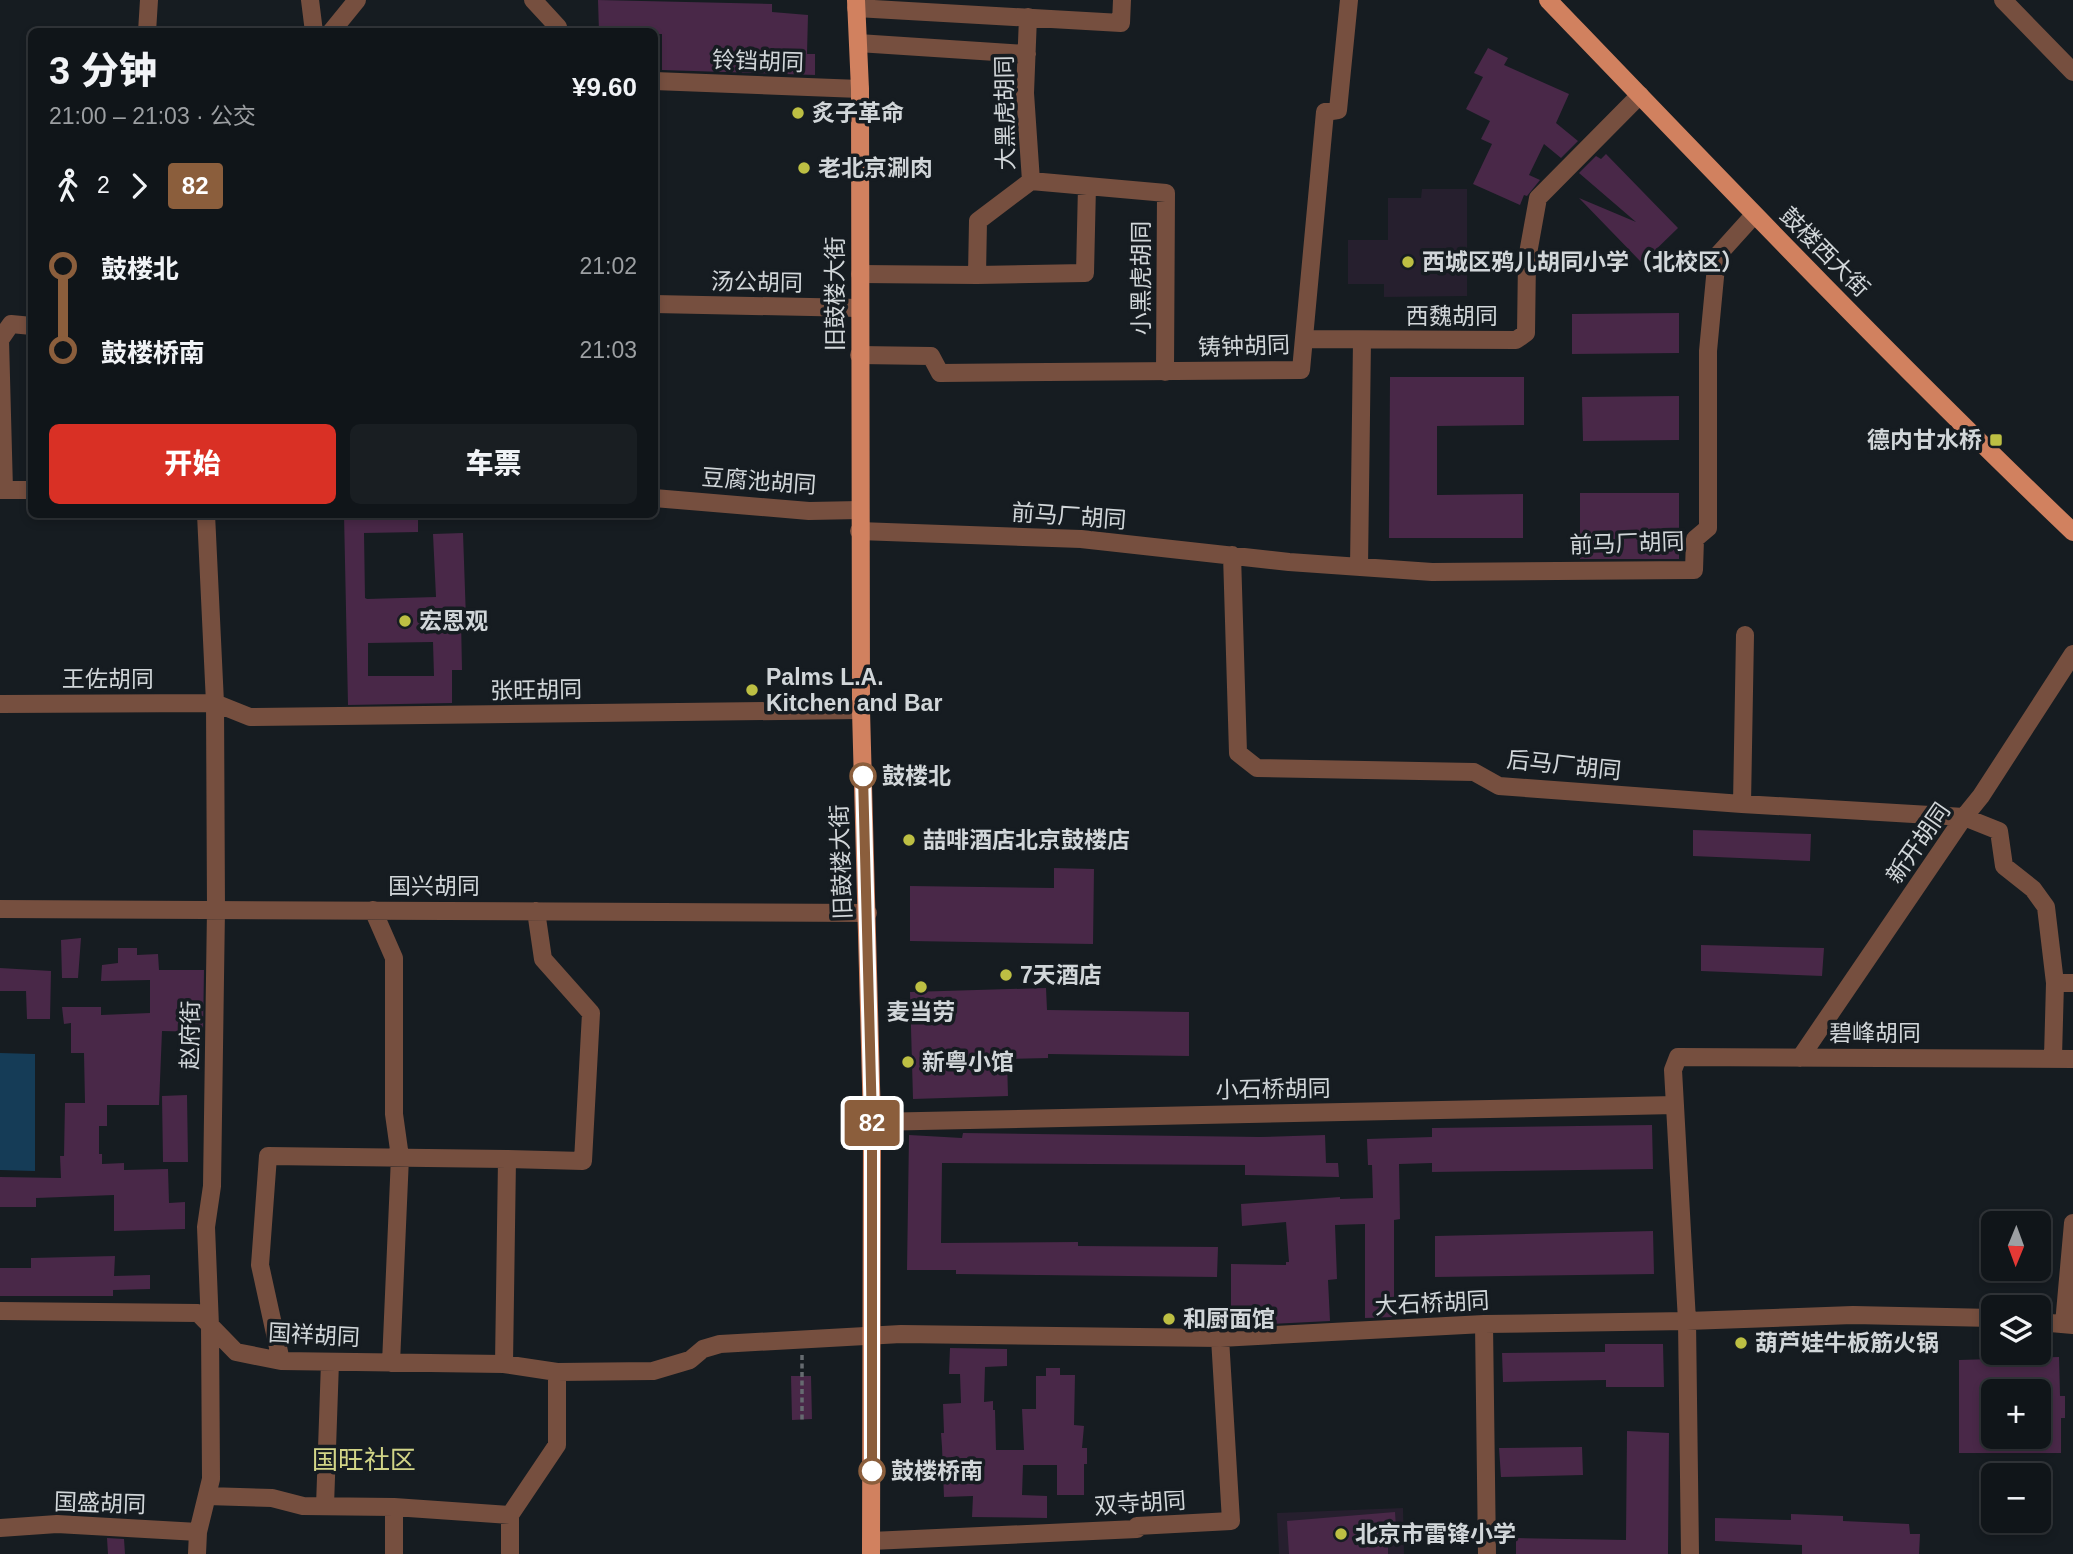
<!DOCTYPE html>
<html lang="zh">
<head>
<meta charset="utf-8">
<style>
	body { margin:0; font-family:Helvetica,"Noto Sans SC",sans-serif; background:#191e22; color:#f1f3f6; height:100vh; display:flex; flex-direction:column; font-size:26px; white-space:nowrap }
	* { box-sizing:border-box; margin:0 }
	p { font-size:23px; color:#9c9fa2 }
	.icon { flex:none; width:38px; height:38px; fill:none; stroke:currentColor; stroke-width:2; stroke-linecap:round; stroke-linejoin:round }
	.map { position:relative; flex:1; overflow:hidden }
	.details { position:absolute; left:28px; top:28px; width:630px; height:490px; display:flex; flex-direction:column; background:#101519; border-radius:10px; box-shadow:0 4px 10px #0003,0 0 0 2px #303438 }
	.details>* { flex:none }
	.badge { padding:0 14px; border-radius:5px; font-size:24px; line-height:46px }
	.needle { width:46px; rotate:181deg }
	.controls { position:absolute; left:1981px; top:1211px; display:grid; gap:14px }
	.controls a { display:grid; place-items:center; width:70px; height:70px; border-radius:10px; background:#101519; box-shadow:0 4px 10px #0003,0 0 0 2px #303438; font-size:35px }
	.map>.badge { position:absolute; translate:-50% -50%; box-shadow:0 0 0 4px #fff }
	.legs { display:flex; align-items:center; gap:10px; height:77px; padding:0 21px; font-size:23px }
	.legs p { margin-inline-start:auto }
	.headline { display:flex; align-items:center; justify-content:space-between; height:119px; padding:0 21px }
	h1 { font-size:38px; font-weight:800; line-height:52px }
	.button { display:flex; gap:14px; margin-top:auto; padding:14px 21px }
	.button a { flex:1; height:80px; border-radius:10px; background:#d93025; color:#fff; font-size:28px; font-weight:800; line-height:80px; text-align:center }
	.button a+a { background:#191e22; color:#f1f3f6 }
	ul { padding:0 21px; list-style:none }
	li { display:flex; align-items:center; gap:24px; height:84px; font-size:26px }
	li i { display:grid; place-items:center; width:10px; height:100%; margin:0 9px; background:currentColor }
	li i::after { content:''; width:18px; height:18px; margin:-9px; border:5px solid; border-radius:50%; background:#101519 }
	li p { margin-inline-start:auto }
	li:first-child i { background:linear-gradient(#0000 50%,currentColor 0) }
	li:last-child i { background:linear-gradient(currentColor 50%,#0000 0) }
	.map>svg:first-child { display:block }
	.education { fill:#261f2e }
	.green { fill:#153c57 }
	.building { fill:#492848; fill-rule:evenodd }
	.lines { fill:none; stroke-linecap:round; stroke-linejoin:round }
	.path { stroke:#666b70; stroke-width:3.5; stroke-dasharray:5 3.5; stroke-linecap:butt }
	.minor { stroke:#764f3f; stroke-width:18 }
	.major { stroke:#d1815f; stroke-width:18 }
	.line-1-casing { stroke:#fff; stroke-width:16 }
	.line-1 { stroke:#8b5e3c; stroke-width:10 }
	.poi-dot { fill:#bdbf43; stroke:#161c21; stroke-width:2.5 }
	.stop-1-dot { fill:#fff; stroke:#8b5e3c; stroke-width:3.5 }
	.labels { text-anchor:middle; dominant-baseline:central; stroke-width:7; stroke-linejoin:round; paint-order:stroke }
	.street-label { font-size:23px; fill:#d1d6d9; stroke:#161c21 }
	.poi-label { font-size:23px; font-weight:bold; fill:#d1d6d9; stroke:#161c21; text-anchor:start }
	.stop-label { font-size:23px; font-weight:bold; fill:#d1d6d9; stroke:#161c21; text-anchor:start }
	.quarter-label { font-size:26px; fill:#d2d587; stroke:#161c21 }
</style>
</head>
<body>
<div class="map">
<svg width="2073" height="1554" viewBox="0 0 2073 1554">
	<rect width="100%" height="100%" fill="#161c21"/>
	<path class="education" d="M1422 189H1467V296L1384 297V284H1348V240H1388V198H1421Z
		M1403 1508 1404 1554H1279L1277 1513Z"/>
	<path class="green" d="M0 1053 35 1054V1171L0 1170Z"/>
	<path class="building" d="M598 0 772 4V12L808 15 807 54H815V75L662 70V34H654V32H599Z
		M1488 48 1508 58 1504 65 1569 94 1556 123 1578 141 1561 158 1544 144 1529 175 1540 180 1527 196 1524 195 1520 205 1473 184 1492 144 1481 139 1490 121 1466 109 1483 77 1474 73Z
		M1606 154 1678 228 1642 263 1579 198 1636 222 1579 173 1596 156 1601 159Z
		M1679 313V353L1572 354V314Z
		M1390 377H1524V425L1437 426V495L1523 494V538H1389Z
		M1679 396V440L1583 441 1582 397Z
		M1580 493H1679V559H1580Z
		M344 514H418V532L364 533 365 598 367 599 436 597 433 534 463 533 466 619H461L462 670H452V703L348 705ZM433 642 434 676H368V643Z
		M1693 830 1811 834 1810 861 1693 856Z
		M1054 868 1094 869 1093 944 910 941V886L1054 888Z
		M81 938 78 978H62L61 940Z
		M1701 945 1824 948 1822 976 1701 971Z
		M118 948H137V955L158 954 159 970H204L203 1032 162 1031 159 1105H107V1126H99V1154H102V1164L124 1163V1170L168 1169 169 1203 185 1202V1229L114 1231V1195L36 1198V1207H0V1177L61 1178 60 1156H64L65 1103H85L84 1053H71V1023L64 1024 62 1007H101V1015L150 1013V980L101 981 102 965 118 963Z
		M0 968 51 971 50 1019H27L26 991H0Z
		M1046 988 1047 1010 1189 1012V1056L1048 1054V1058L1007 1059 1008 1096 913 1099 910 992Z
		M187 1095 188 1162H163L162 1096Z
		M1652 1125 1653 1169 1432 1172V1163L1399 1164 1400 1219 1394 1220V1317L1365 1318V1224L1335 1225 1337 1279 1328 1280 1330 1321 1233 1326V1308H1231V1264L1286 1265V1262H1289L1286 1222 1242 1226 1241 1204 1340 1197V1199L1373 1198 1372 1165H1368L1367 1139 1432 1137V1128Z
		M963 1133 1260 1137 1325 1135 1326 1163H1338L1339 1177 1245 1175V1165L942 1163 941 1243 1078 1242V1246L1218 1247 1217 1277 956 1274V1270H907L909 1135 962 1138Z
		M1653 1231 1654 1274 1435 1277V1236Z
		M115 1256 114 1276 150 1275V1289L113 1290V1296H0V1268H31V1258Z
		M1605 1344H1663L1664 1387H1606V1380L1503 1382 1502 1353 1605 1352Z
		M950 1348 1007 1349V1366L985 1367 984 1402 993 1401V1410H995L996 1450H1024L1022 1409H1036V1376H1046V1368H1060V1375H1075L1074 1425 1084 1426 1082 1448H1087V1464H1084V1495H1057V1465H1023L1022 1495 1047 1496V1518L972 1517 973 1496 944 1497 942 1447 941 1433H944L943 1404 961 1403 960 1374H949Z
		M2059 1357 2060 1396H2065V1418H2061V1453H1959V1360ZM2039 1380V1437H1993V1382Z
		M791 1376H811L812 1419 792 1420Z
		M1627 1431 1669 1433 1668 1554H1516V1538L1626 1540Z
		M1582 1447 1583 1475 1501 1477 1499 1448Z
		M1395 1512 1397 1542H1388V1554H1289L1287 1521Z
		M1791 1514 1843 1516V1521L1909 1524 1910 1534H1920L1919 1554H1802V1545L1715 1541V1518L1791 1520Z
		M107 1538 124 1539 125 1554H108Z"/>
	<g class="lines">
		<path class="path" d="M802 1355V1420"/>
		<path class="minor" d="M310 0 314 32
			M533 0 558 27 559 32
			M2003 0 2073 72
			M856 8 1121 23 1122 0
			M147 32 149 0
			M331 32 357 0
			M858 43 1027 54
			M654 81 860 89
			M1031 181 1166 193 1165 372
			M860 274 977 275 1085 273 1087 186
			M977 275 978 221 1031 181 1025 93 1028 17
			M654 304 859 308
			M1304 339 1516 340 1526 333 1527 259 1538 198 1640 95
			M859 355 931 356 940 373 1301 370 1325 112 1338 110 1349 0
			M0 490H32
			M4 490 0 340 11 324 32 326
			M654 498 809 511 860 510
			M859 531 1081 539 1289 562 1432 572 1694 570 1695 539 1708 528V351L1717 256 1754 215
			M1232 555 1238 753 1257 768 1474 772 1499 786 1742 804 1964 817 1999 831 2004 866 2033 889 2046 907 2055 983 2053 1057
			M1359 567 1362 340
			M0 704 215 703 250 717 861 710
			M1742 804 1745 635
			M0 909 868 913
			M373 910 394 958V1114L400 1157 391 1363
			M2055 983H2073
			M1800 1058 1964 817 1981 796 2073 654
			M872 1122 1675 1105
			M0 1311 198 1313 236 1352 281 1361 504 1364 557 1372 653 1371 690 1360 703 1349 720 1344 901 1334 1220 1338 1484 1324 1687 1321 1853 1315 1993 1318
			M2039 1322 2073 1325
			M1484 1324 1487 1554
			M2064 1324 2073 1223
			M281 1361 260 1265 268 1156 507 1159
			M504 1364 507 1159 583 1161 591 1013 543 959 536 911
			M207 1496 272 1498 303 1506 394 1507 510 1515
			M325 1506 330 1362
			M0 1528 57 1524 198 1532
			M871 1541 1137 1529V1526L1231 1521 1220 1338
			M197 1554 198 1532 211 1479 210 1326 206 1227 212 1186 216 909 215 703 206 514
			M394 1554V1507
			M510 1554V1515L557 1445V1372
			M1690 1554 1687 1321 1673 1070 1678 1057 2073 1059"/>
		<path class="major" d="M856 0 860 89 861 710 872 1122 871 1554
			M1548 0C1721 180 1893 360 2073 532"/>
	</g>
	<g class="lines">
		<g class="line-1-casing">
			<path id="line-1" d="M863 776 872 1122V1471"/>
		</g>
		<use href="#line-1" class="line-1"/>
	</g>
	<g class="poi-dot">
		<circle cx="798" cy="113" r="7"/>
		<circle cx="804" cy="168" r="7"/>
		<circle cx="1408" cy="262" r="7"/>
		<rect x="1989" y="433" width="14" height="14" rx="3.5"/>
		<circle cx="405" cy="621" r="7"/>
		<circle cx="752" cy="690" r="7"/>
		<circle cx="909" cy="840" r="7"/>
		<circle cx="1006" cy="975" r="7"/>
		<circle cx="921" cy="987" r="7"/>
		<circle cx="908" cy="1062" r="7"/>
		<circle cx="1169" cy="1319" r="7"/>
		<circle cx="1741" cy="1343" r="7"/>
		<circle cx="1341" cy="1534" r="7"/>
	</g>
	<g class="stop-1-dot">
		<circle cx="863" cy="776" r="12"/>
		<circle cx="872" cy="1471" r="12"/>
	</g>
	<g class="labels">
		<g class="street-label">
			<text transform="translate(758 61) rotate(2)">铃铛胡同</text>
			<text transform="translate(1005 113) rotate(-91)">大黑虎胡同</text>
			<text transform="translate(1825 252) rotate(45)">鼓楼西大街</text>
			<text transform="translate(1141 278) rotate(-90)">小黑虎胡同</text>
			<text transform="translate(757 282) rotate(1)">汤公胡同</text>
			<text transform="translate(835 294) rotate(-90)">旧鼓楼大街</text>
			<text x="1452" y="316">西魏胡同</text>
			<text transform="translate(1244 346) rotate(-2)">铸钟胡同</text>
			<text transform="translate(759 481) rotate(4)">豆腐池胡同</text>
			<text transform="translate(1069 516) rotate(4)">前马厂胡同</text>
			<text transform="translate(1627 543) rotate(-2)">前马厂胡同</text>
			<text x="108" y="679">王佐胡同</text>
			<text transform="translate(536 690) rotate(-1)">张旺胡同</text>
			<text transform="translate(1564 765) rotate(6)">后马厂胡同</text>
			<text transform="translate(1918 843) rotate(-55)">新开胡同</text>
			<text transform="translate(841 862) rotate(-92)">旧鼓楼大街</text>
			<text x="434" y="886">国兴胡同</text>
			<text x="1875" y="1033">碧峰胡同</text>
			<text transform="translate(190 1035) rotate(-89)">赵府街</text>
			<text transform="translate(1273 1089) rotate(-1)">小石桥胡同</text>
			<text transform="translate(1432 1303) rotate(-3)">大石桥胡同</text>
			<text transform="translate(314 1335) rotate(3)">国祥胡同</text>
			<text transform="translate(100 1503) rotate(2)">国盛胡同</text>
			<text transform="translate(1140 1503) rotate(-4)">双寺胡同</text>
		</g>
		<g class="poi-label">
			<text x="812" y="113">炙子革命</text>
			<text x="818" y="168">老北京涮肉</text>
			<text x="1422" y="262">西城区鸦儿胡同小学（北校区）</text>
			<text x="1982" y="440" text-anchor="end">德内甘水桥</text>
			<text x="419" y="621">宏恩观</text>
			<text x="766" y="677">Palms L.A.<tspan x="766" dy="26">Kitchen and Bar</tspan></text>
			<text x="923" y="840">喆啡酒店北京鼓楼店</text>
			<text x="1020" y="975">7天酒店</text>
			<text x="921" y="1012" text-anchor="middle">麦当劳</text>
			<text x="922" y="1062">新粤小馆</text>
			<text x="1183" y="1319">和厨面馆</text>
			<text x="1755" y="1343">葫芦娃牛板筋火锅</text>
			<text x="1355" y="1534">北京市雷锋小学</text>
		</g>
		<g class="stop-label">
			<text x="882" y="776">鼓楼北</text>
			<text x="891" y="1471">鼓楼桥南</text>
		</g>
		<g class="quarter-label">
			<text x="364" y="1460">国旺社区</text>
		</g>
	</g>
</svg>
<div class="controls">
<a><svg class="needle" viewBox="-14 -14 28 28"><path d="M0-13l5 13h-10z" fill="#e53935"/><path d="M0 13l5-13h-10z" fill="#9c9fa2"/></svg></a>
<a><svg class="icon" aria-label="layers" viewBox="0 0 24 24"><path d="M12 4l9 5-9 5-9-5zM3 14l9 5 9-5"/></svg></a>
<a>+</a>
<a>−</a>
</div>
<b class="badge" style="left:872px;top:1123px;background:#8b5e3c;color:#fff">82</b>
<section class="details">
<div class="headline"><div><h1>3 分钟</h1><p>21:00 – 21:03 · 公交</p></div><b>¥9.60</b></div>
<div class="legs"><svg class="icon" aria-label="walk" viewBox="0 0 24 24"><circle cx="13" cy="4" r="2"/><path d="M13 8l-2 6 4 7M11 14l-3 7M7 12l3-4h3l4 4"/></svg>2<svg class="icon" aria-label="forward" viewBox="0 0 24 24"><path d="M9 5l7 7-7 7"/></svg><b class="badge" style="background:#8b5e3c;color:#fff">82</b></div>
<ul>
<li><i style="color:#8b5e3c"></i><b>鼓楼北</b><p>21:02</p></li>
<li><i style="color:#8b5e3c"></i><b>鼓楼桥南</b><p>21:03</p></li>
</ul>
<div class="button"><a>开始</a><a>车票</a></div>
</section>
</div>
</body>
</html>
